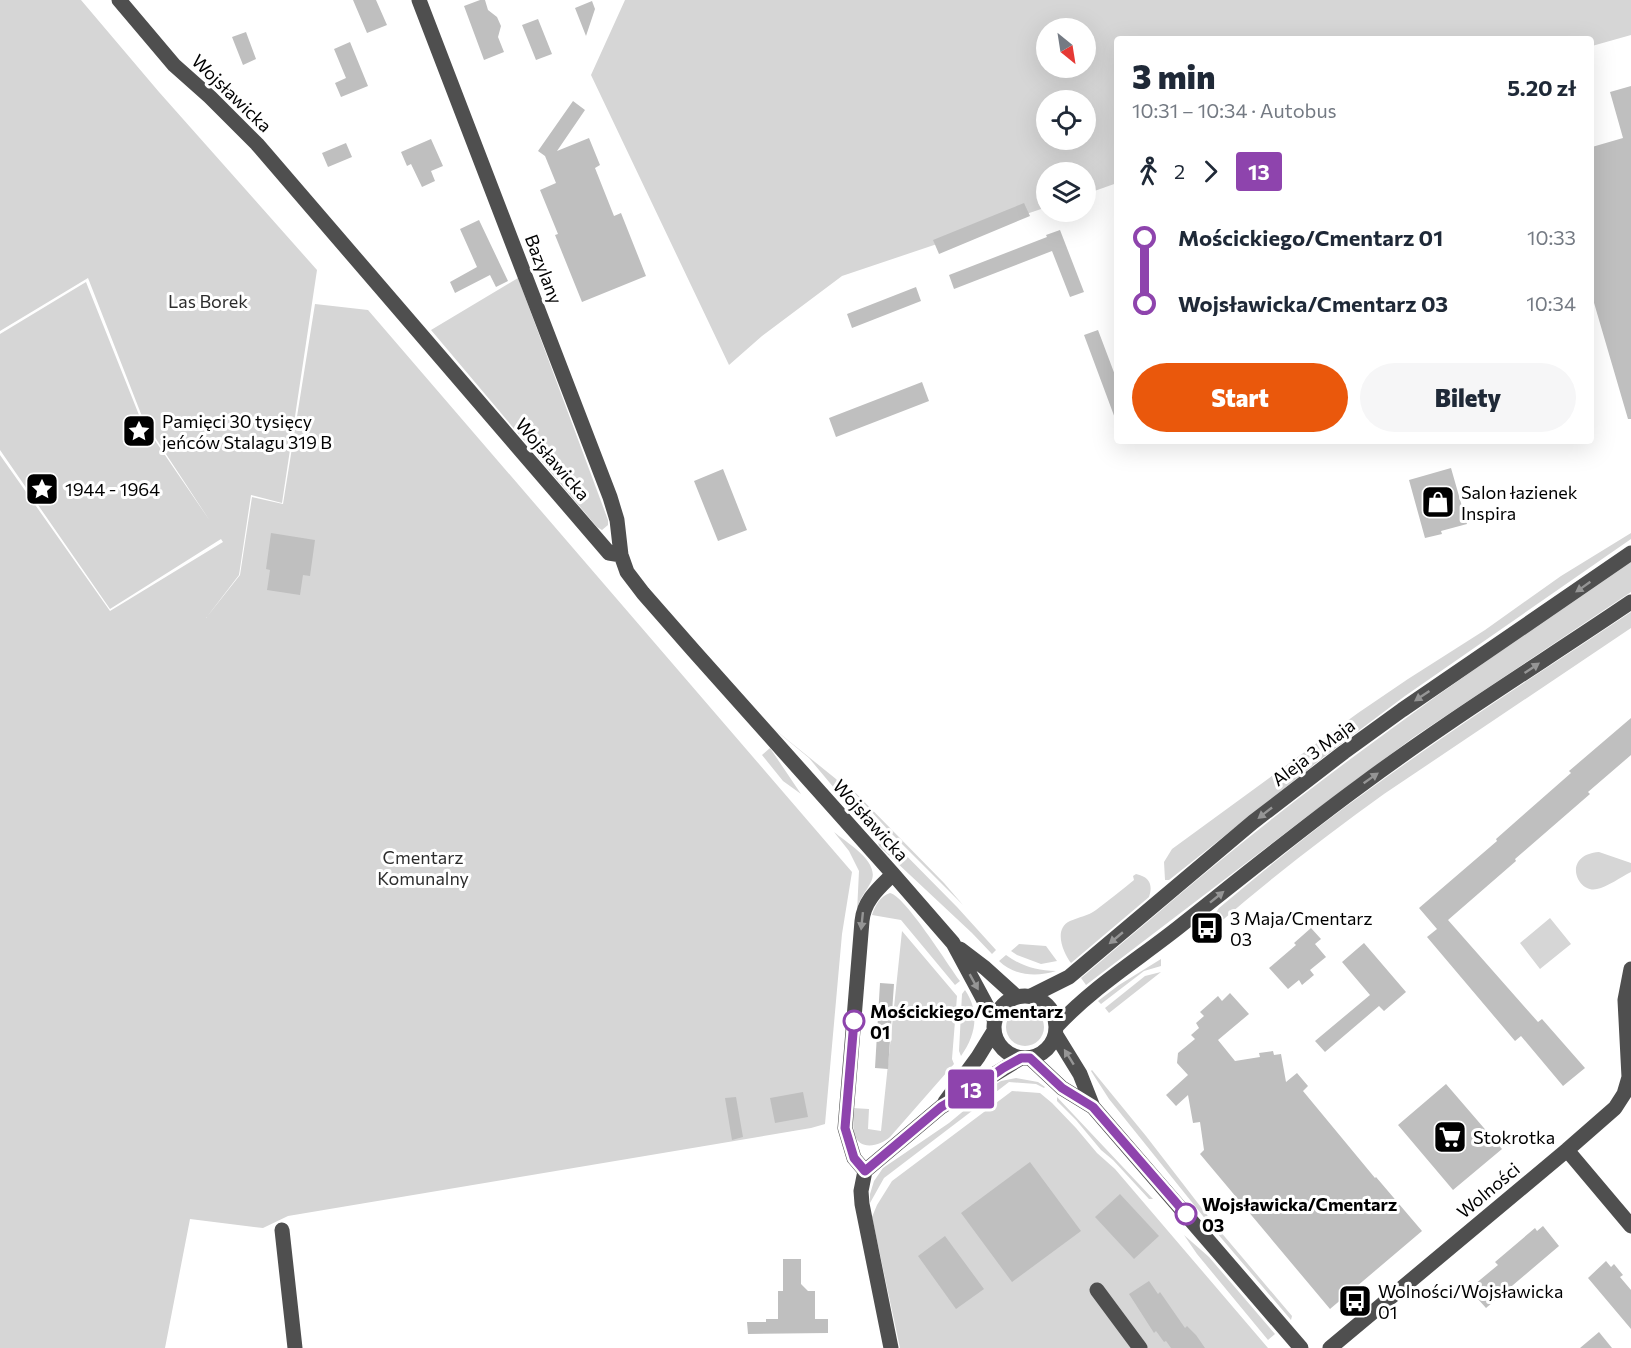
<!DOCTYPE html>
<html lang="pl">
<head>
<meta charset="utf-8">
<style>
	body { margin:0; font-family:Commissioner,sans-serif; background:#f6f6f7; color:#1f2937; height:100vh; display:flex; flex-direction:column; font-size:22px; white-space:nowrap }
	* { box-sizing:border-box; margin:0 }
	p { font-size:20px; color:#747a83 }
	.icon { flex:none; width:33px; height:33px; fill:none; stroke:currentColor; stroke-width:2; stroke-linecap:round; stroke-linejoin:round }
	.map { position:relative; flex:1; overflow:hidden }
	.side { position:absolute; left:1114px; top:36px; width:480px; height:408px; display:flex; flex-direction:column; background:#fff; border-radius:6px; box-shadow:0 6px 24px #0002 }
	.side>* { flex:none }
	.badge { padding:0 12px; border-radius:4px; font-size:21px; line-height:39px }
	.needle { width:39px; rotate:150deg }
	.fabs { position:absolute; left:1036px; top:18px; display:grid; gap:12px }
	.fabs a { display:grid; place-items:center; width:60px; height:60px; border-radius:50%; background:#fff; box-shadow:0 6px 24px #0002; font-size:30px }
	.map>.badge { position:absolute; translate:-50% -50%; box-shadow:0 0 0 3px #fff }
	.legs { display:flex; align-items:center; gap:9px; height:66px; padding:0 18px; font-size:20px }
	.legs p { margin-inline-start:auto }
	.overview { display:flex; align-items:center; justify-content:space-between; height:102px; padding:0 18px }
	h1 { font-size:33px; font-weight:800; line-height:45px }
	.primary-button { display:flex; gap:12px; margin-top:auto; padding:12px 18px }
	.primary-button a { flex:1; height:69px; border-radius:36px; background:#ea580c; color:#fff; font-size:24px; font-weight:800; line-height:69px; text-align:center }
	.primary-button a+a { background:#f6f6f7; color:#1f2937 }
	ul { padding:0 18px; list-style:none }
	li { display:flex; align-items:center; gap:21px; height:66px; font-size:22px }
	li i { display:grid; place-items:center; width:9px; height:100%; margin:0 8px; background:currentColor }
	li i::after { content:''; width:15px; height:15px; margin:-8px; border:4px solid; border-radius:50%; background:#fff }
	li p { margin-inline-start:auto }
	li:first-child i { background:linear-gradient(#0000 50%,currentColor 0) }
	li:last-child i { background:linear-gradient(currentColor 50%,#0000 0) }
	.map>svg:first-child { display:block }
	.green { fill:#d6d6d6; fill-rule:evenodd }
	.building { fill:#bfbfbf }
	.lines { fill:none; stroke-linecap:round; stroke-linejoin:round }
	.minor { stroke:#4f4f4f; stroke-width:15 }
	.oneway { fill:#959595 }
	.line-1-casing { stroke:#fff; stroke-width:14 }
	.line-1 { stroke:#8e44ad; stroke-width:9 }
	.stop-1-dot { fill:#fff; stroke:#8e44ad; stroke-width:3 }
	.labels { text-anchor:middle; dominant-baseline:central; stroke-width:6; stroke-linejoin:round; paint-order:stroke }
	.street-label { font-size:18px; fill:#000; stroke:#fff }
	.park-label { font-size:18px; fill:#2d2d2d; stroke:#fff }
	.poi-label { font-size:18px; fill:#000; stroke:#fff; text-anchor:start }
	.stop-label { font-size:18px; font-weight:bold; fill:#000; stroke:#fff; text-anchor:start }
</style>
</head>
<body>
<div class="map">
<svg width="1631" height="1348" viewBox="0 0 1631 1348">
	<rect width="100%" height="100%" fill="#fff"/>
	<path class="green" d="M0 0H81L159 92 317 270 282 503 251 495 239 575 206 618 240 575 252 497 283 504 315 304 368 310 852 872 842 934 825 1124 811 1128 288 1216 263 1228 190 1219 165 1348H0V455L110 611 223 542 221 539 110 609 0 450V334L86 282 141 420 210 521 143 419 88 278 0 331Z
		M625 0H1631V35L1592 46V39H1118L1117 183 1086 194V172H1047V207L842 276 762 336 729 365 591 75ZM1047 28H1086V68H1047ZM1047 100H1086V140H1047Z
		M518 278 608 520V525L602 530 597 527 431 330Z
		M1631 533V539L1405 696 1325 756 1169 880H1165L1164 862 1172 849 1358 713 1408 679 1485 630 1561 576Z
		M1631 561V592L1414 737 1305 818 1086 985 1081 978C1152 918 1222 857 1295 801 1404 717 1517 639 1631 561Z
		M1631 612V628L1384 794C1327 835 1271 878 1218 924L1216 922 1222 917 1219 914 1214 918 1213 917 1219 908C1268 867 1318 826 1370 789 1455 727 1544 670 1631 612Z
		M763 720 836 779 882 831 957 907 996 950 992 954 972 933 879 846 876 834 850 807 809 758Z
		M770 748 801 794 783 781 762 755Z
		M840 777 944 883 963 905 889 831Z
		M834 832C847 843 881 862 871 882 865 894 859 897 857 912L859 871 849 851Z
		M1599 852 1631 863V872C1621 877 1607 887 1597 889 1577 894 1561 855 1599 852Z
		M1136 874C1150 877 1153 885 1149 897L1071 963C1063 952 1053 929 1070 921 1079 917 1088 916 1096 910 1109 900 1122 890 1134 880L1133 876Z
		M890 893C905 896 948 965 960 981L955 985 901 920 872 915C875 906 880 896 890 893Z
		M1550 918 1571 944 1540 969 1520 943Z
		M902 931 957 996 952 1059 954 1064 890 1137C880 1146 859 1152 854 1133 853 1125 853 1116 852 1108L869 1109 868 1129 881 1131Z
		M1019 944 1046 946 1057 961 1041 964 1017 955 1011 951Z
		M1006 955C1021 966 1037 971 1056 971 1037 977 1014 976 999 961Z
		M1161 959V966L1144 971 1101 1004 1098 1001 1119 985Z
		M1161 972 1109 1013 1105 1008 1145 976Z
		M965 990C980 1012 976 1035 961 1056L959 1051 962 994Z
		M1006 1027a19 19 0 1 1 38 0a19 19 0 1 1-38 0Z
		M1092 1070 1146 1136 1214 1224 1292 1316 1291 1320 1211 1226 1109 1099 1091 1071Z
		M1016 1078 1038 1082 1045 1087 1044 1088 1036 1084 1009 1082 996 1092 991 1087 1001 1081Z
		M1012 1091 1040 1093 1052 1103 1076 1128 1097 1153 1115 1169 1268 1348H900L872 1217 877 1205 892 1181Z
		M984 1094 989 1098 884 1178 870 1203V1194L874 1181 883 1168 949 1123Z
		M1057 1097 1153 1199H1149L1113 1160 1101 1150 1076 1120 1057 1101Z
		M1184 1235 1209 1257 1275 1334 1268 1340 1197 1254Z"/>
	<path class="building" d="M353 0H376L387 25 367 33Z
		M480 0H485L488 10 497 17 501 26 498 37 504 52 484 60 464 6Z
		M592 1 595 9 586 36 575 8Z
		M538 19 552 54 536 60 522 25Z
		M246 32 256 59 243 65 232 37Z
		M350 42 368 86 341 97 335 83 346 78 334 49Z
		M1631 86V419H1628L1592 296V147L1623 138 1610 92Z
		M573 101 585 110 557 151 589 138 600 165 595 168 614 216 621 213 646 276 582 302 555 235 558 234 540 190 556 183 545 156 538 151Z
		M431 139 443 166 431 171 435 181 422 187 411 164 407 166 401 152Z
		M346 143 352 157 328 167 322 153Z
		M1024 203 1030 216 939 254 933 240Z
		M479 220 508 281 496 287 490 275 455 293 450 282 477 267 460 229Z
		M1060 230 1084 292 1070 297 1052 251 954 289 949 275 1047 237 1046 235Z
		M916 287 921 301 852 328 847 314Z
		M1098 330 1118 383V420L1116 421 1084 335Z
		M922 382 929 401 836 437 829 418Z
		M1451 468 1467 524 1441 531 1442 534 1425 538 1409 480Z
		M723 469 747 530 718 541 694 481Z
		M271 533 315 540 310 576 303 575 300 595 267 590 270 570 266 569Z
		M1631 718V755L1588 792 1590 794 1515 859 1516 861 1448 920 1538 1022 1542 1019 1585 1068 1563 1086 1521 1036 1515 1041 1427 937 1437 929 1419 908 1497 841 1496 839 1571 773 1569 771Z
		M1311 928 1321 939 1315 944 1326 957 1310 970 1314 975 1302 985 1299 980 1288 989 1269 968 1296 945 1294 943Z
		M1364 943 1406 992 1384 1011 1379 1006 1325 1052 1315 1041 1370 995 1342 962Z
		M880 983 894 984 888 1069 875 1068Z
		M1230 993 1249 1014 1218 1040 1235 1061 1260 1057 1259 1053 1273 1051 1274 1055 1281 1054 1286 1082 1297 1073 1308 1086 1303 1091 1375 1178 1376 1177 1422 1231 1330 1309 1200 1154 1204 1150 1200 1122 1193 1123 1188 1095 1176 1106 1166 1095 1188 1075 1177 1063 1178 1053 1195 1039 1191 1035 1199 1028 1196 1023 1204 1016 1200 1012 1218 996 1222 1001Z
		M1446 1084 1502 1149 1453 1190 1398 1125Z
		M803 1092 808 1117 775 1123 770 1098Z
		M736 1097 743 1137 732 1140 725 1098Z
		M1030 1162 1081 1231 1012 1282 961 1213Z
		M1120 1194 1159 1236 1134 1259 1095 1217Z
		M1543 1226 1559 1246 1486 1308 1469 1289 1498 1265 1495 1262 1535 1228 1537 1231Z
		M945 1236 984 1289 956 1309 918 1256Z
		M783 1259H801V1284L808 1291H815V1319H828V1333L748 1334 747 1322H766V1319H778V1291H783Z
		M1606 1261 1611 1267 1614 1264 1623 1275 1620 1277 1631 1290V1329L1588 1278Z
		M1149 1281 1158 1294 1160 1292 1185 1328 1187 1326 1196 1335 1205 1348H1171L1166 1341 1164 1342 1156 1331 1154 1333 1129 1294Z
		M1599 1332 1612 1348H1580Z"/>
	<g class="lines">
		<path class="minor" d="M119 0 174 65 210 97 257 144 609 553 621 555
			M419 0 610 497 617 520 621 555 627 572 643 593 693 650 893 874 953 943 995 1021
			M960 949 985 968 1017 997
			M994 1027a31 31 0 1 1 62 0a31 31 0 1 1-62 0Z
			M1031 996 1069 977 1253 822 1344 752 1402 710 1631 553
			M1057 1026C1094 986 1142 957 1184 923 1242 877 1300 830 1360 786 1447 721 1541 663 1631 602
			M1056 1035 1080 1074 1093 1107
			M1030 1058 1062 1088 1093 1107 1301 1348
			M945 1102 978 1057 994 1031
			M1567 1150 1631 1226
			M865 1171 854 1158 845 1128 862 921C864 900 879 888 893 874
			M865 1171 941 1107 1021 1058
			M865 1171 861 1191 862 1204 891 1348
			M282 1230 295 1348
			M1097 1290 1140 1348
			M1330 1348 1567 1150 1615 1108 1624 1094 1629 1077 1625 1000 1631 969"/>
	</g>
	<defs><path id="oneway-solid" d="M-6-.8H1V-3.2L6.5 0L1 3.2V.8H-6Z" transform="scale(1.5)"/></defs>
	<g class="oneway">
		<use href="#oneway-solid" transform="translate(1583 587) rotate(145)"/>
		<use href="#oneway-solid" transform="translate(1532 668) rotate(-34)"/>
		<use href="#oneway-solid" transform="translate(1422 696) rotate(146)"/>
		<use href="#oneway-solid" transform="translate(1371 778) rotate(-35)"/>
		<use href="#oneway-solid" transform="translate(1265 813) rotate(142)"/>
		<use href="#oneway-solid" transform="translate(1217 897) rotate(-39)"/>
		<use href="#oneway-solid" transform="translate(862 921) rotate(96)"/>
		<use href="#oneway-solid" transform="translate(1116 938) rotate(140)"/>
		<use href="#oneway-solid" transform="translate(974 982) rotate(61)"/>
		<use href="#oneway-solid" transform="translate(1069 1057) rotate(-122)"/>
	</g>
	<g class="lines">
		<g class="line-1-casing">
			<path id="line-1" d="M854 1021 845 1128 854 1158 865 1171 941 1107 980 1084 1003 1068 1021 1058H1030L1062 1088 1093 1107 1186 1214"/>
		</g>
		<use href="#line-1" class="line-1"/>
	</g>
	<defs>
		<g id="sight-square" transform="scale(1.725)"><rect x="-9" y="-9" width="18" height="18" rx="4" fill="#000" stroke="#fff"/><path d="M0-6L1.8-2.2L6-1.7L2.9 1.2L3.7 5.4L0 3.3L-3.7 5.4L-2.9 1.2L-6-1.7L-1.8-2.2Z" fill="#fff"/></g>
		<g id="shop-square" transform="scale(1.725)"><rect x="-9" y="-9" width="18" height="18" rx="4" fill="#000" stroke="#fff"/><path d="M-5-2.5h2.3a2.7 3.5 0 0 1 5.4 0H5L5.5 6h-11ZM-1.5-2.5h3a1.5 2.3 0 0 0-3 0Z" fill="#fff"/></g>
		<g id="bus-square" transform="scale(1.725)"><rect x="-9" y="-9" width="18" height="18" rx="4" fill="#000" stroke="#fff"/><path d="M-5-6H5V4H4V6H2V4H-2V6H-4V4H-5ZM-3.5-4V0h7V-4ZM-3.5 1.2v1.5H-2V1.2ZM2 1.2v1.5H3.5V1.2Z" fill="#fff"/></g>
		<g id="supermarket-square" transform="scale(1.725)"><rect x="-9" y="-9" width="18" height="18" rx="4" fill="#000" stroke="#fff"/><path d="M-6-5.5h2.5l.6 2H6L4.5 2H-2.5L-4.4-4H-6ZM-1.5 3.2a1.3 1.3 0 1 0 .1 0ZM3 3.2a1.3 1.3 0 1 0 .1 0Z" fill="#fff"/></g>
	</defs>
	<g fill-rule="evenodd">
		<use href="#sight-square" x="139" y="431"/>
		<use href="#sight-square" x="42" y="489"/>
		<use href="#shop-square" x="1438" y="502"/>
		<use href="#bus-square" x="1207" y="928"/>
		<use href="#supermarket-square" x="1450" y="1137"/>
		<use href="#bus-square" x="1355" y="1301"/>
	</g>
	<g class="stop-1-dot">
		<circle cx="854" cy="1021" r="10"/>
		<circle cx="1186" cy="1214" r="10"/>
	</g>
	<g class="labels">
		<g class="street-label">
			<text transform="translate(232 93) rotate(44)">Wojsławicka</text>
			<text transform="translate(544 269) rotate(69)">Bazylany</text>
			<text transform="translate(553 459) rotate(49)">Wojsławicka</text>
			<text transform="translate(1313 752) rotate(-37)">Aleja 3 Maja</text>
			<text transform="translate(871 820) rotate(48)">Wojsławicka</text>
			<text transform="translate(1488 1190) rotate(-40)">Wolności</text>
		</g>
		<g class="park-label">
			<text x="208" y="301">Las Borek</text>
			<text x="423" y="857">Cmentarz<tspan x="423" dy="21">Komunalny</tspan></text>
		</g>
		<g class="poi-label">
			<text x="162" y="421">Pamięci 30 tysięcy<tspan x="162" dy="21">jeńców Stalagu 319 B</tspan></text>
			<text x="65" y="489">1944 - 1964</text>
			<text x="1461" y="492">Salon łazienek<tspan x="1461" dy="21">Inspira</tspan></text>
			<text x="1230" y="918">3 Maja/Cmentarz<tspan x="1230" dy="21">03</tspan></text>
			<text x="1473" y="1137">Stokrotka</text>
			<text x="1378" y="1291">Wolności/Wojsławicka<tspan x="1378" dy="21">01</tspan></text>
		</g>
		<g class="stop-label">
			<text x="870" y="1011">Mościckiego/Cmentarz<tspan x="870" dy="21">01</tspan></text>
			<text x="1202" y="1204">Wojsławicka/Cmentarz<tspan x="1202" dy="21">03</tspan></text>
		</g>
	</g>
</svg>
<div class="fabs">
<a><svg class="needle" viewBox="-14 -14 28 28"><path d="M0-13l5 13h-10z" fill="#e53935"/><path d="M0 13l5-13h-10z" fill="#747a83"/></svg></a>
<a><svg class="icon" aria-label="locate" viewBox="0 0 24 24"><circle cx="12" cy="12" r="6"/><path d="M12 2v4M12 18v4M2 12h4M18 12h4"/></svg></a>
<a><svg class="icon" aria-label="layers" viewBox="0 0 24 24"><path d="M12 4l9 5-9 5-9-5zM3 14l9 5 9-5"/></svg></a>
</div>
<b class="badge" style="left:971px;top:1089px;background:#8e44ad;color:#fff">13</b>
<section class="side">
<div class="overview"><div><h1>3 min</h1><p>10:31 – 10:34 · Autobus</p></div><b>5.20 zł</b></div>
<div class="legs"><svg class="icon" aria-label="walk" viewBox="0 0 24 24"><circle cx="13" cy="4" r="2"/><path d="M13 8l-2 6 4 7M11 14l-3 7M7 12l3-4h3l4 4"/></svg>2<svg class="icon" aria-label="forward" viewBox="0 0 24 24"><path d="M9 5l7 7-7 7"/></svg><b class="badge" style="background:#8e44ad;color:#fff">13</b></div>
<ul>
<li><i style="color:#8e44ad"></i><b>Mościckiego/Cmentarz 01</b><p>10:33</p></li>
<li><i style="color:#8e44ad"></i><b>Wojsławicka/Cmentarz 03</b><p>10:34</p></li>
</ul>
<div class="primary-button"><a>Start</a><a>Bilety</a></div>
</section>
</div>
</body>
</html>
